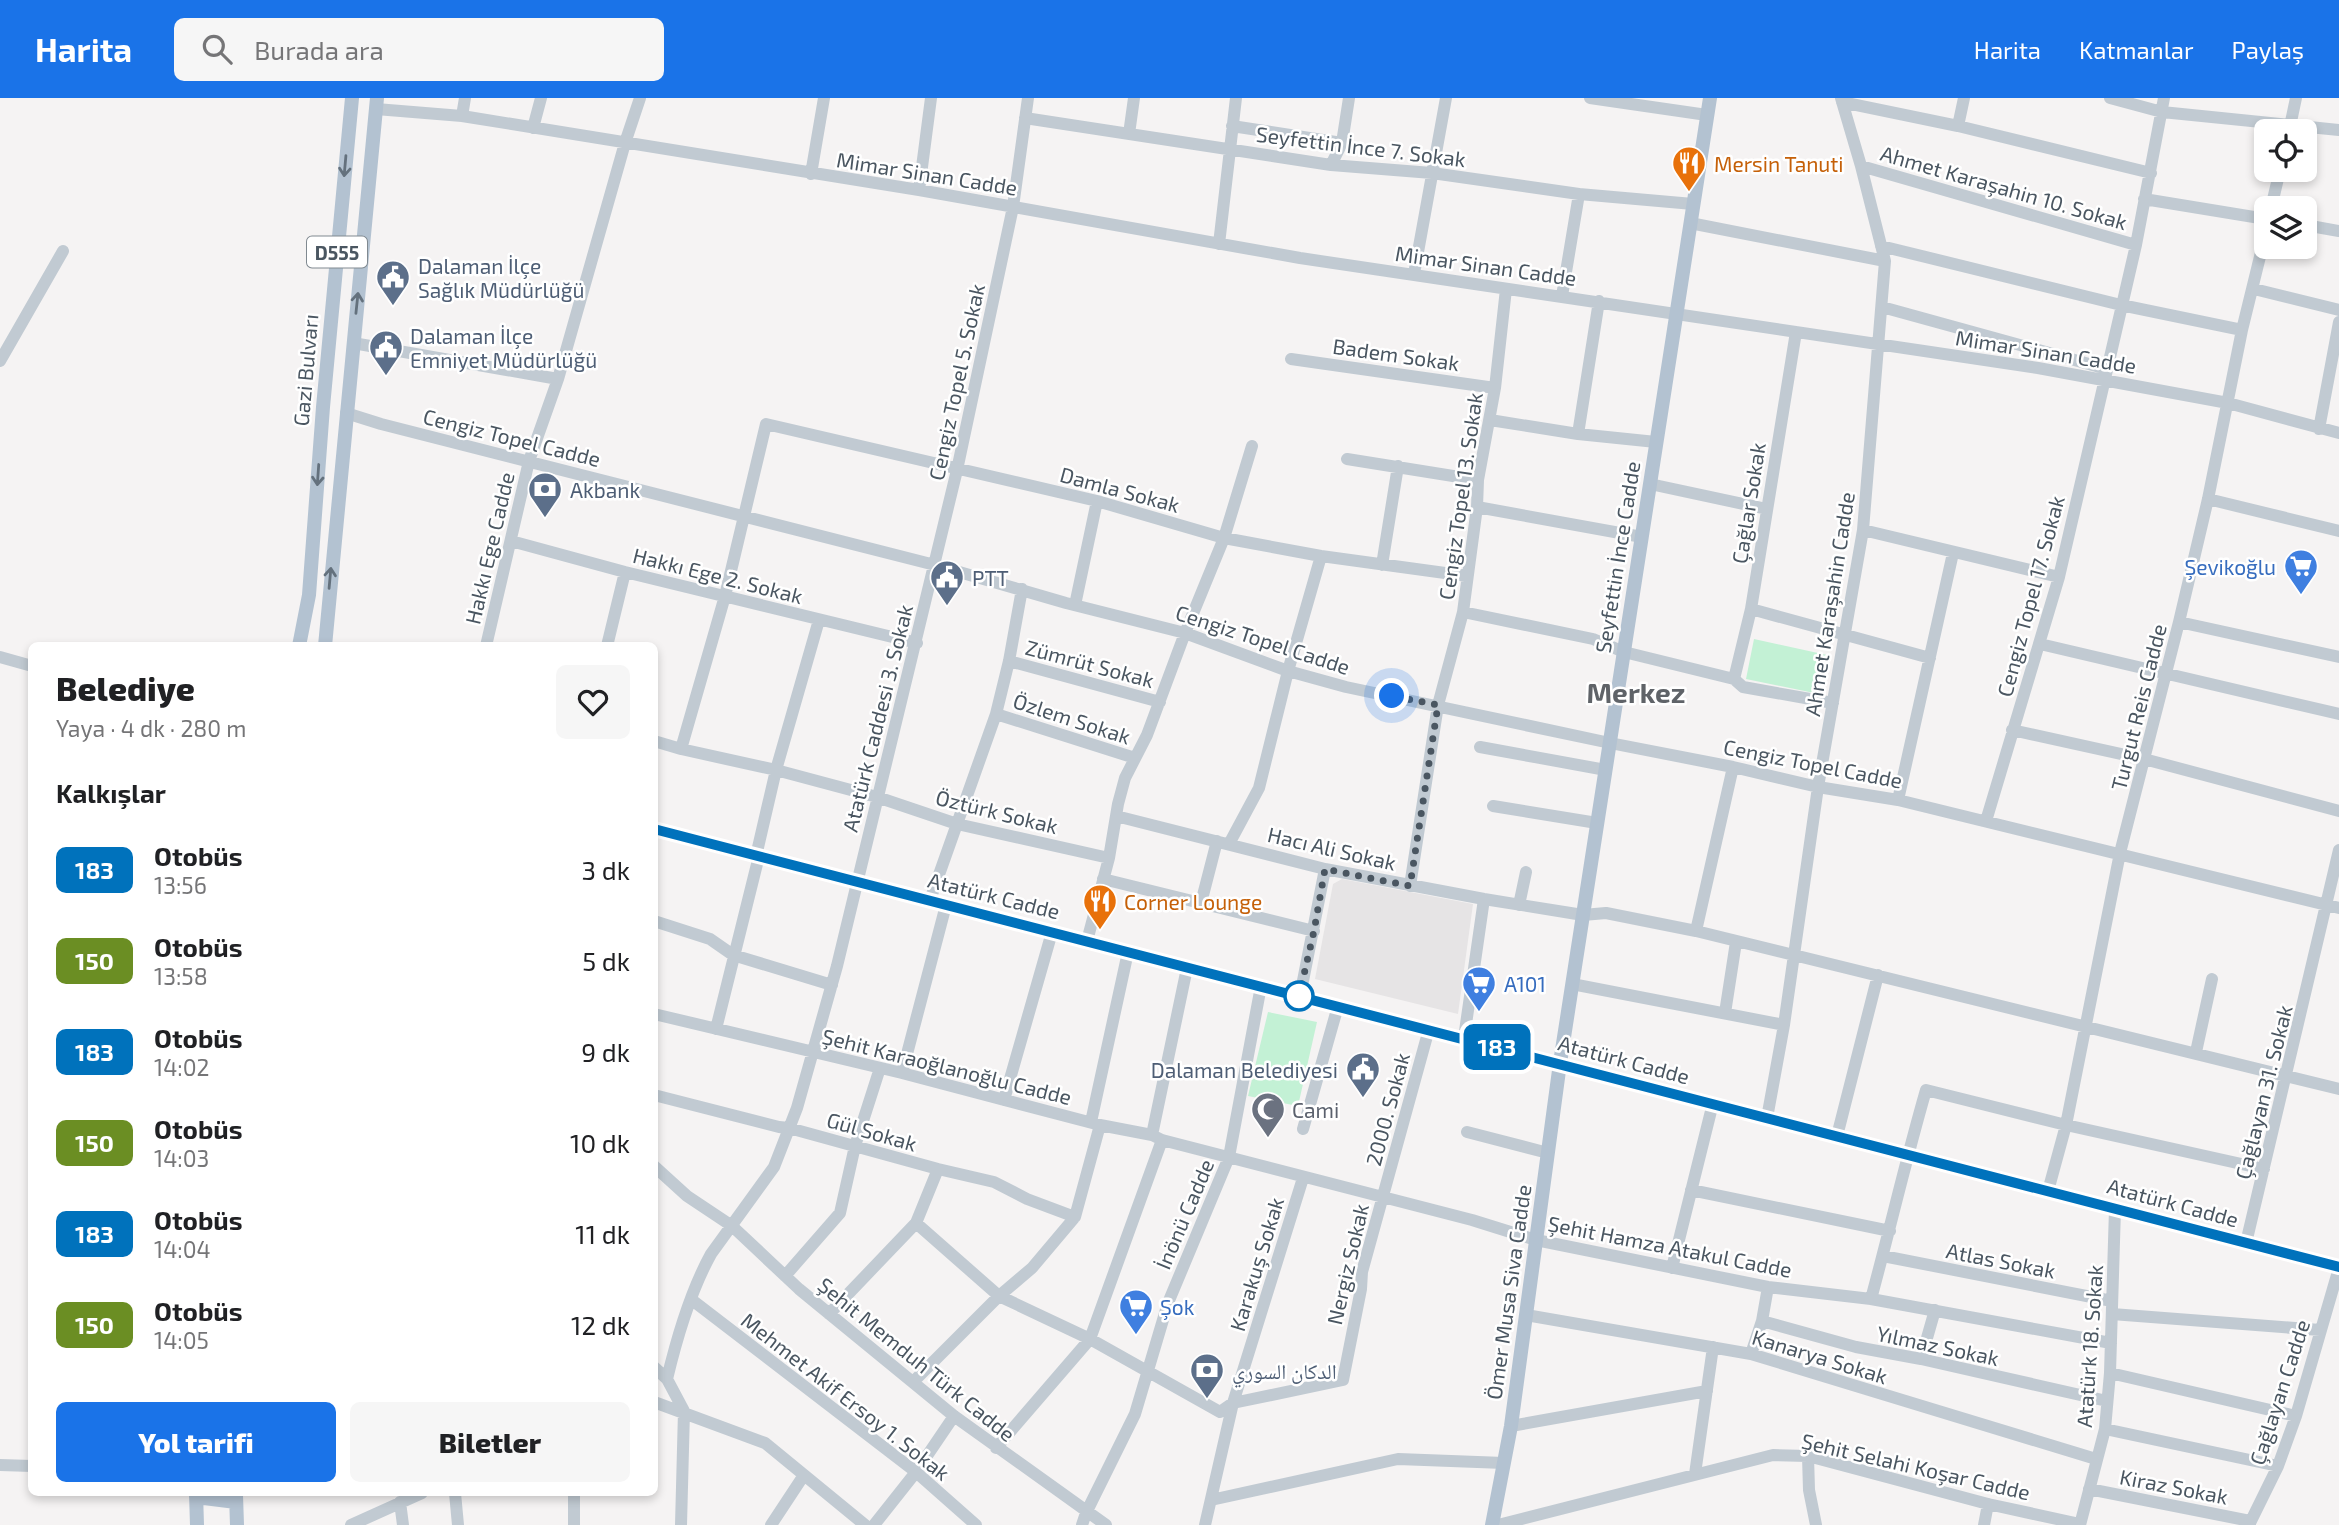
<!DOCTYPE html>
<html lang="tr">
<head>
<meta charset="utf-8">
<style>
	body { margin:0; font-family:"Exo 2","Noto Naskh Arabic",sans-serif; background:#f6f6f6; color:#202124; height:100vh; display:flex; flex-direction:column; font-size:26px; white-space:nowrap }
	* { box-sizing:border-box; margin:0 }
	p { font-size:23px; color:#757577 }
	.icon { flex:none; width:38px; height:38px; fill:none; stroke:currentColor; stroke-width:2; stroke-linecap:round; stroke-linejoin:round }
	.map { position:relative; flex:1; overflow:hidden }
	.panel { position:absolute; left:28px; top:544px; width:630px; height:854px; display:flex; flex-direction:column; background:#fff; border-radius:10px; box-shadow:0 4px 10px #0003 }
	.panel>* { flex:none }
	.badge { padding:0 14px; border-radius:10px; font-size:24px; line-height:46px }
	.controls { position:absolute; left:2254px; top:21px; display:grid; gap:14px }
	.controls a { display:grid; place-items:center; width:63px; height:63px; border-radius:10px; background:#fff; box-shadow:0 4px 10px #0003; font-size:35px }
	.you { position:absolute; width:35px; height:35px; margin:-18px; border:5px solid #fff; border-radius:50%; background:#1a73e8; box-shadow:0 0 0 10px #1a73e833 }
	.map>.badge { position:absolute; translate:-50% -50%; box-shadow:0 0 0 4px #fff }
	h2 { padding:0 28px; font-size:26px; line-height:63px }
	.round { display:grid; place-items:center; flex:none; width:74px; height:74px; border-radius:10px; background:#f6f6f6 }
	.head { display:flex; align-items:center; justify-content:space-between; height:119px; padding:0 28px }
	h1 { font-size:33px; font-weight:800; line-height:52px }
	.button { display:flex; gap:14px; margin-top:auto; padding:14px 28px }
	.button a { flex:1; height:80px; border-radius:10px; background:#1a73e8; color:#fff; font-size:28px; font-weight:800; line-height:80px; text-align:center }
	.button a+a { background:#f6f6f6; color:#202124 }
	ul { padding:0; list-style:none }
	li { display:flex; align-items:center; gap:21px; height:91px; padding:0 28px }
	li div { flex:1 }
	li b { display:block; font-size:26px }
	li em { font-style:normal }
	li .badge { min-width:77px; font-weight:700; text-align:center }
	header { display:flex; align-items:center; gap:42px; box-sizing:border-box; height:98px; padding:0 35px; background:#1a73e8; color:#fff }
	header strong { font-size:33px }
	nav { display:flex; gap:38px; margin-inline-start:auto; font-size:24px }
	.search { width:490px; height:63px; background:#f6f6f6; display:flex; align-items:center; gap:18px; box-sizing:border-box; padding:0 24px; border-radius:10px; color:#757577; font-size:26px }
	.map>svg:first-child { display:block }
	.education { fill:#e6e4e5 }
	.green { fill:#c3f1d5 }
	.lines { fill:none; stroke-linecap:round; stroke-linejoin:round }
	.minor { stroke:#c1cad2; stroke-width:12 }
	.major { stroke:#b3c2d1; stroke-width:14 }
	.oneway { stroke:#64717d }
	.line-casing { stroke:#fff; stroke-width:16 }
	.line { stroke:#0072bc; stroke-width:10 }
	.walk { stroke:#4a5661; stroke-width:7; stroke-dasharray:0 12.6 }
	.stop-dot { fill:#fff; stroke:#0072bc; stroke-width:3.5 }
	.labels { text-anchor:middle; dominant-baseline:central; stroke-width:5; stroke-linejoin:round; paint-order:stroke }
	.shield { fill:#fff; stroke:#808990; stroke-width:2 }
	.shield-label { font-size:19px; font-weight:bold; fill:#4a5661 }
	.street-label { font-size:21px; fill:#4a5661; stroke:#fff }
	.food-label { font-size:21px; fill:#c56008; stroke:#fff; text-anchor:start }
	.service-label { font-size:21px; fill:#4e5e75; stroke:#fff; text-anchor:start }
	.shop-label { font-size:21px; fill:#366cbe; stroke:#fff; text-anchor:start }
	.worship-label { font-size:21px; fill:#5b616d; stroke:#fff; text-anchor:start }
	.district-label { font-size:28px; font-weight:bold; fill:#5f6368; stroke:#fff }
</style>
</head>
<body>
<header>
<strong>Harita</strong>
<div class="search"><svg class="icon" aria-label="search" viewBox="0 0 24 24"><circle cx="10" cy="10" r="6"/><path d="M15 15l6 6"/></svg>Burada ara</div>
<nav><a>Harita</a><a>Katmanlar</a><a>Paylaş</a></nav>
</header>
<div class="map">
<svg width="2339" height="1427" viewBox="0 0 2339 1427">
	<rect width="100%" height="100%" fill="#f5f3f3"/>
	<path class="education" d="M1342 781 1473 806 1458 916 1315 881 1333 786Z"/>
	<path class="green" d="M1754 541 1827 557 1819 596 1746 581Z
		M1268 914 1317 924 1298 1008 1248 998Z"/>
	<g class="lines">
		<path class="minor" d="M1590 0 1707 17
			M2110 0 2162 14 2339 32
			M1842 4 1958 28 2151 75
			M376 11 462 18 919 92 1300 160 2038 270 2228 305 2339 335
			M462 18 465 0
			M1025 20 1331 67 1432 75 1579 96 1693 106
			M1232 28 1342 45
			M1958 28 1964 0
			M533 30 541 0
			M2289 33 2296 0
			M1129 36 1134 0
			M1331 67 1342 45 1349 0
			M1861 68 2136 147
			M811 76 824 0
			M919 92 931 0
			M2144 101 2266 121
			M2271 110 2280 72
			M1690 125 1885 163
			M2305 127 2339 133
			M1219 146 1236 0
			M1881 148 2121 207 2242 232
			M1414 176 1446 0
			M2254 191 2339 212
			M1562 198 1579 96
			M1882 209 2107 271
			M353 245 558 281
			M1291 261 1495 290
			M0 263 63 153
			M346 315 381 326 935 467 1066 505 1185 535 1288 573 1346 589 1610 645 1733 669 1818 689 1898 702 2339 810
			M1490 322 1578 336 1656 344
			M2319 331 2339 224
			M1578 336 1599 203
			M1347 361 1478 382
			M1650 386 1767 411
			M2208 401 2339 433
			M1477 409 1642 439
			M1863 432 2059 479
			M511 443 625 474 917 545
			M1382 467 1398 368
			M1075 507 1097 403
			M1751 511 1930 560
			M1463 514 1593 541 1624 554 1734 581 1743 589 1833 605
			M2179 524 2339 559
			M2040 546 2339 616
			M486 548 529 363 558 281 625 45 640 0
			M607 548 625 474
			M0 559 32 568
			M1009 563 1160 604
			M1734 581 1751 511 1796 234
			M996 616 1135 660
			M2012 632 2144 661 2339 713
			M654 643 681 651 776 672 877 699 957 726 1109 760
			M1480 649 1606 672
			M681 651 725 498 766 326 1097 403 1224 440 1321 458 1467 478
			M1898 702 1953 455
			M1493 708 1597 725
			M1116 718 1325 771 1484 801 1583 817 1606 815 1696 833 2339 991
			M1986 723 2059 479 2136 147 2164 0
			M1229 746 1259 690 1288 573 1321 458
			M756 758 776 672 819 522
			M1103 781 1314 833
			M1410 788 1438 607 1463 514 1477 409 1478 382 1495 290 1506 191
			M930 802 996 616 1009 563 1022 491
			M1201 805 1217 743
			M1519 807 1526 774
			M654 823 710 841 733 857 832 887
			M1696 833 1733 669
			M1087 843 1109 760 1118 706 1125 680 1147 637 1185 535 1224 440 1252 348
			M1572 886 1784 927
			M1300 898 1325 771
			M1725 915 1736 844
			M654 916 902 975 1100 1027 1152 1037 1162 1042 1472 1122 1536 1142 1768 1189 1871 1201 2111 1245
			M716 931 759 758
			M1464 940 1484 801
			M2196 954 2212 881
			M902 975 946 807
			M654 997 779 1029 789 1030 938 1071 994 1084 1027 1101 1075 1119
			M1004 1002 1052 834
			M1767 1020 1784 927 1818 689 1863 432 1885 163 1861 68 1841 0
			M1091 1024 1128 854
			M1303 1031 1338 908
			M1467 1034 1548 1055
			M1152 1037 1187 870
			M1837 1038 1878 877
			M654 1068 687 1098 732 1128 799 1191 954 1318 1106 1427
			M1691 1092 1890 1133
			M2048 1093 2066 1027 2120 755 2179 524 2208 401 2242 232 2266 134
			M916 1125 999 1198 1090 1241 1220 1314 1233 1305 1343 1282 1361 1191 1362 1174 1429 931
			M2246 1145 2339 752
			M1883 1158 2112 1203
			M1672 1170 1713 1005
			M785 1178 840 1115 855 1048 880 970
			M1871 1201C1890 1131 1906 1061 1926 992L2066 1027 2264 1071
			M692 1202 916 1374 976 1427
			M829 1216 916 1125 938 1071
			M2112 1216 2320 1232
			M1526 1217 1751 1256 2096 1361
			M1762 1223 1856 1249 1921 1261 2107 1303
			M1751 1256 1762 1223 1768 1189
			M1921 1261 1935 1212
			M654 1269 667 1281
			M2110 1275 2296 1318
			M913 1284 999 1198 1032 1170 1075 1119 1100 1027
			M654 1304 765 1345 865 1427
			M1511 1328 1707 1293
			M2105 1331 2278 1368
			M996 1350 1090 1241 1162 1042
			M1808 1358 1809 1392 1816 1427
			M0 1367 32 1368
			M1695 1376 1713 1249
			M2089 1391 2250 1423V1427
			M455 1395 458 1427
			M574 1395V1427
			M1211 1402 1398 1361 1504 1365
			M400 1404 403 1427
			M351 1427 422 1395
			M681 1427 684 1313 667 1281C677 1239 690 1194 711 1156L774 1069 797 1010 837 868 957 372 1013 109 1028 0
			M771 1427 804 1377
			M874 1427 916 1374 954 1318
			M1082 1427 1086 1415 1135 1316 1168 1205 1229 1059 1261 888
			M1205 1427 1233 1305 1303 1080
			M1498 1427 1773 1357 1808 1358 1988 1406 2080 1426
			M1984 1427 1988 1406
			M2080 1427 2105 1331 2110 1275 2115 1111
			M2249 1427 2278 1368 2296 1318 2339 1170"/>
		<path class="major" d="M299 548 309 497 323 309 352 0
			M325 548 377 0
			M654 731 2339 1169
			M196 1395 197 1427
			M236 1397 237 1427
			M196 1399 236 1404
			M1492 1427 1511 1328 1560 965 1710 0"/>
	</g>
	<defs><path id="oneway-shaft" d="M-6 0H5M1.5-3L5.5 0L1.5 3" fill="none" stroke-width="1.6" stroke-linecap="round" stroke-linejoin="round" transform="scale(1.75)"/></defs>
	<g class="oneway">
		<use href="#oneway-shaft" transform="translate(345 68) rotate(95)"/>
		<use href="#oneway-shaft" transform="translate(357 205) rotate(-84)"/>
		<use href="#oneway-shaft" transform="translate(318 377) rotate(94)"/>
		<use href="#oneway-shaft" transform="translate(330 480) rotate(-85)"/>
	</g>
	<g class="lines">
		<g class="line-casing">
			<path id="line" d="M654 731 2339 1169"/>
		</g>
		<use href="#line" class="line"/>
		<path class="walk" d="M1299 898 1314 833 1325 771 1410 788 1438 607 1392 598"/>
	</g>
	<defs>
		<g id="restaurant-pin" transform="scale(1.75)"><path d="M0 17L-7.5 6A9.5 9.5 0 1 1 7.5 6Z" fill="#e8710a" stroke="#fff"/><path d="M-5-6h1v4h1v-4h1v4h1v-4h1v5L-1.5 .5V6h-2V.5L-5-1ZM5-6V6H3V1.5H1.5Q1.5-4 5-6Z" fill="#fff"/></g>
		<g id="civic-pin" transform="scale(1.75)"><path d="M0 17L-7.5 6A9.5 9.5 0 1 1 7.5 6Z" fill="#5c6f8a" stroke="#fff"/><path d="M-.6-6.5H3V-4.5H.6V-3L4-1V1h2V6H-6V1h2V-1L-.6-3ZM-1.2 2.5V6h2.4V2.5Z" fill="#fff"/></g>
		<g id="bank-pin" transform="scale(1.75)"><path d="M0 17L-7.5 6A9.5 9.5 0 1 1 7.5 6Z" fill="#5c6f8a" stroke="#fff"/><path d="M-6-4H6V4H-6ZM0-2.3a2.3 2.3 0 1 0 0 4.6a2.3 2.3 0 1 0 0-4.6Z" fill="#fff"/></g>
		<g id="supermarket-pin" transform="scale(1.75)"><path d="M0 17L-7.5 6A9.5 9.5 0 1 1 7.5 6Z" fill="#3f7fe0" stroke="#fff"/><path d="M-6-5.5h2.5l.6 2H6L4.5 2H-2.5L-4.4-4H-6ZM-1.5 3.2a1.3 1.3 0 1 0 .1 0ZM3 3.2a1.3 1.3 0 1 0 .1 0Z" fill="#fff"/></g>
		<g id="mosque-pin" transform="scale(1.75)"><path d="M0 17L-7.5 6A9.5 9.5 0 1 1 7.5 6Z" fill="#6b7280" stroke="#fff"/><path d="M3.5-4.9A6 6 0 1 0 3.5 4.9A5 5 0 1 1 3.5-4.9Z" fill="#fff"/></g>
	</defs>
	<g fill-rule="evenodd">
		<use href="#restaurant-pin" x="1689" y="65"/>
		<use href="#civic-pin" x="393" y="179"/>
		<use href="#civic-pin" x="386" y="249"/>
		<use href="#bank-pin" x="545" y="391"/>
		<use href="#supermarket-pin" x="2301" y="468"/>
		<use href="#civic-pin" x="947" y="479"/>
		<use href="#restaurant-pin" x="1100" y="803"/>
		<use href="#supermarket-pin" x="1479" y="885"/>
		<use href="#civic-pin" x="1363" y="971"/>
		<use href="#mosque-pin" x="1268" y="1011"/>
		<use href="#supermarket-pin" x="1136" y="1208"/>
		<use href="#bank-pin" x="1207" y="1272"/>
	</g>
	<circle class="stop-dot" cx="1299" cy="898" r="14"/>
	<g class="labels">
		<rect class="shield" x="307" y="138.5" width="60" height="31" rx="5"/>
		<g class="shield-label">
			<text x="337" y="154">D555</text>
		</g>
		<g class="street-label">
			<text transform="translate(1361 48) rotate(7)">Seyfettin İnce 7. Sokak</text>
			<text transform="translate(927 75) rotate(9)">Mimar Sinan Cadde</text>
			<text transform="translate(2004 89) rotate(16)">Ahmet Karaşahin 10. Sokak</text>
			<text transform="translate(1486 167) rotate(8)">Mimar Sinan Cadde</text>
			<text transform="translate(2046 253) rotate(9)">Mimar Sinan Cadde</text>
			<text transform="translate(1396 256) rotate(8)">Badem Sokak</text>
			<text transform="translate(305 272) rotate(-85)">Gazi Bulvarı</text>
			<text transform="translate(956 284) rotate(-78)">Cengiz Topel 5. Sokak</text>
			<text transform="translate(512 339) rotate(14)">Cengiz Topel Cadde</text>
			<text transform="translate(1120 391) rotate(15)">Damla Sokak</text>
			<text transform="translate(1460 398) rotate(-82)">Cengiz Topel 13. Sokak</text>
			<text transform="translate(1748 405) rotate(-81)">Çağlar Sokak</text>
			<text transform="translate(489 450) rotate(-77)">Hakkı Ege Cadde</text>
			<text transform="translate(1617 459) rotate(-81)">Seyfettin İnce Cadde</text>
			<text transform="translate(718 477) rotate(14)">Hakkı Ege 2. Sokak</text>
			<text transform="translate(2030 498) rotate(-75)">Cengiz Topel 17. Sokak</text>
			<text transform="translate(1829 506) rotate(-81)">Ahmet Karaşahin Cadde</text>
			<text transform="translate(1263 541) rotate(18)">Cengiz Topel Cadde</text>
			<text transform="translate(1090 565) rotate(15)">Zümrüt Sokak</text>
			<text transform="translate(2138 609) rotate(-76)">Turgut Reis Cadde</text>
			<text transform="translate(877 620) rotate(-76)">Atatürk Caddesi 3. Sokak</text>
			<text transform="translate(1072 620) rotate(18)">Özlem Sokak</text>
			<text transform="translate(1813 665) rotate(11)">Cengiz Topel Cadde</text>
			<text transform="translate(997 713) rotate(14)">Öztürk Sokak</text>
			<text transform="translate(1332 750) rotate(13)">Hacı Ali Sokak</text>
			<text transform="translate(994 797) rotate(14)">Atatürk Cadde</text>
			<text transform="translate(1624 961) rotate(15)">Atatürk Cadde</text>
			<text transform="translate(947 968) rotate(14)">Şehit Karaoğlanoğlu Cadde</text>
			<text transform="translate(2263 994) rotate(-76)">Çağlayan 31. Sokak</text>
			<text transform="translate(1387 1011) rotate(-75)">2000. Sokak</text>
			<text transform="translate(872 1033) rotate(16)">Gül Sokak</text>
			<text transform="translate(2173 1104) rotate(15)">Atatürk Cadde</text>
			<text transform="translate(1184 1116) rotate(-67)">İnönü Cadde</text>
			<text transform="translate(1670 1148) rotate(11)">Şehit Hamza Atakul Cadde</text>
			<text transform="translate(2001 1162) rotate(11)">Atlas Sokak</text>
			<text transform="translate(1256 1166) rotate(-73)">Karakuş Sokak</text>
			<text transform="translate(1347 1166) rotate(-77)">Nergiz Sokak</text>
			<text transform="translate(1508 1194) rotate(-82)">Ömer Musa Siva Cadde</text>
			<text transform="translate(1938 1247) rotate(12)">Yılmaz Sokak</text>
			<text transform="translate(2089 1248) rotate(-86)">Atatürk 18. Sokak</text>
			<text transform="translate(1820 1258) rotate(17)">Kanarya Sokak</text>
			<text transform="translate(917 1261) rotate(39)">Şehit Memduh Türk Cadde</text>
			<text transform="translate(2279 1294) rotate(-72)">Çağlayan Cadde</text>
			<text transform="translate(846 1298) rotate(38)">Mehmet Akif Ersoy 1. Sokak</text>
			<text transform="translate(1916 1368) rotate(13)">Şehit Selahi Koşar Cadde</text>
			<text transform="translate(2174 1388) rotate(11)">Kiraz Sokak</text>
		</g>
		<g class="food-label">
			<text x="1714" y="65">Mersin Tanuti</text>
			<text x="1124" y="803">Corner Lounge</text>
		</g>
		<g class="service-label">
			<text x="418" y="167">Dalaman İlçe<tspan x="418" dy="24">Sağlık Müdürlüğü</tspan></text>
			<text x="410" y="237">Dalaman İlçe<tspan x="410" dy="24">Emniyet Müdürlüğü</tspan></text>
			<text x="570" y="391">Akbank</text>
			<text x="972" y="479">PTT</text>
			<text x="1338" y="971" text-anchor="end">Dalaman Belediyesi</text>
			<text x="1232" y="1272">الدكان السوري</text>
		</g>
		<g class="shop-label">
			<text x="2276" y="468" text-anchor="end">Şevikoğlu</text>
			<text x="1504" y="885">A101</text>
			<text x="1160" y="1208">Şok</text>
		</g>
		<g class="worship-label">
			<text x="1292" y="1011">Cami</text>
		</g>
		<g class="district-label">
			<text x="1636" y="594">Merkez</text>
		</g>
	</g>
</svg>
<div class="controls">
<a><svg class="icon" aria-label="locate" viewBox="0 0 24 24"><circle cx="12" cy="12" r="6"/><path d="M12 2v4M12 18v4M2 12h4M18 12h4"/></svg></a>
<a><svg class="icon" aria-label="layers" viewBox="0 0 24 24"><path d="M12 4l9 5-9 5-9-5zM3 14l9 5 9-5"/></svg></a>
</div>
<div class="you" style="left:1392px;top:598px"></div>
<b class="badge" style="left:1497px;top:949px;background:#0072bc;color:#fff">183</b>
<section class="panel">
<div class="head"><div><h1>Belediye</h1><p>Yaya · 4 dk · 280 m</p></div><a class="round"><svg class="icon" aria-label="heart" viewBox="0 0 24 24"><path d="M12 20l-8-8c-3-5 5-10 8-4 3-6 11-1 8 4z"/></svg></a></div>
<h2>Kalkışlar</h2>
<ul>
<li><span class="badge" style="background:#0072bc;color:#fff">183</span><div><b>Otobüs</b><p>13:56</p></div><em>3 dk</em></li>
<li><span class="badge" style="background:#6b8e23;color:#fff">150</span><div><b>Otobüs</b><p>13:58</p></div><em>5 dk</em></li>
<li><span class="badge" style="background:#0072bc;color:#fff">183</span><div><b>Otobüs</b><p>14:02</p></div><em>9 dk</em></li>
<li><span class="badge" style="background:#6b8e23;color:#fff">150</span><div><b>Otobüs</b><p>14:03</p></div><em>10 dk</em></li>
<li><span class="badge" style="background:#0072bc;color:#fff">183</span><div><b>Otobüs</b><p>14:04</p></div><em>11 dk</em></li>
<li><span class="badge" style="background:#6b8e23;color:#fff">150</span><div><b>Otobüs</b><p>14:05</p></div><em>12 dk</em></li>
</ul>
<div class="button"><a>Yol tarifi</a><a>Biletler</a></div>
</section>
</div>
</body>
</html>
